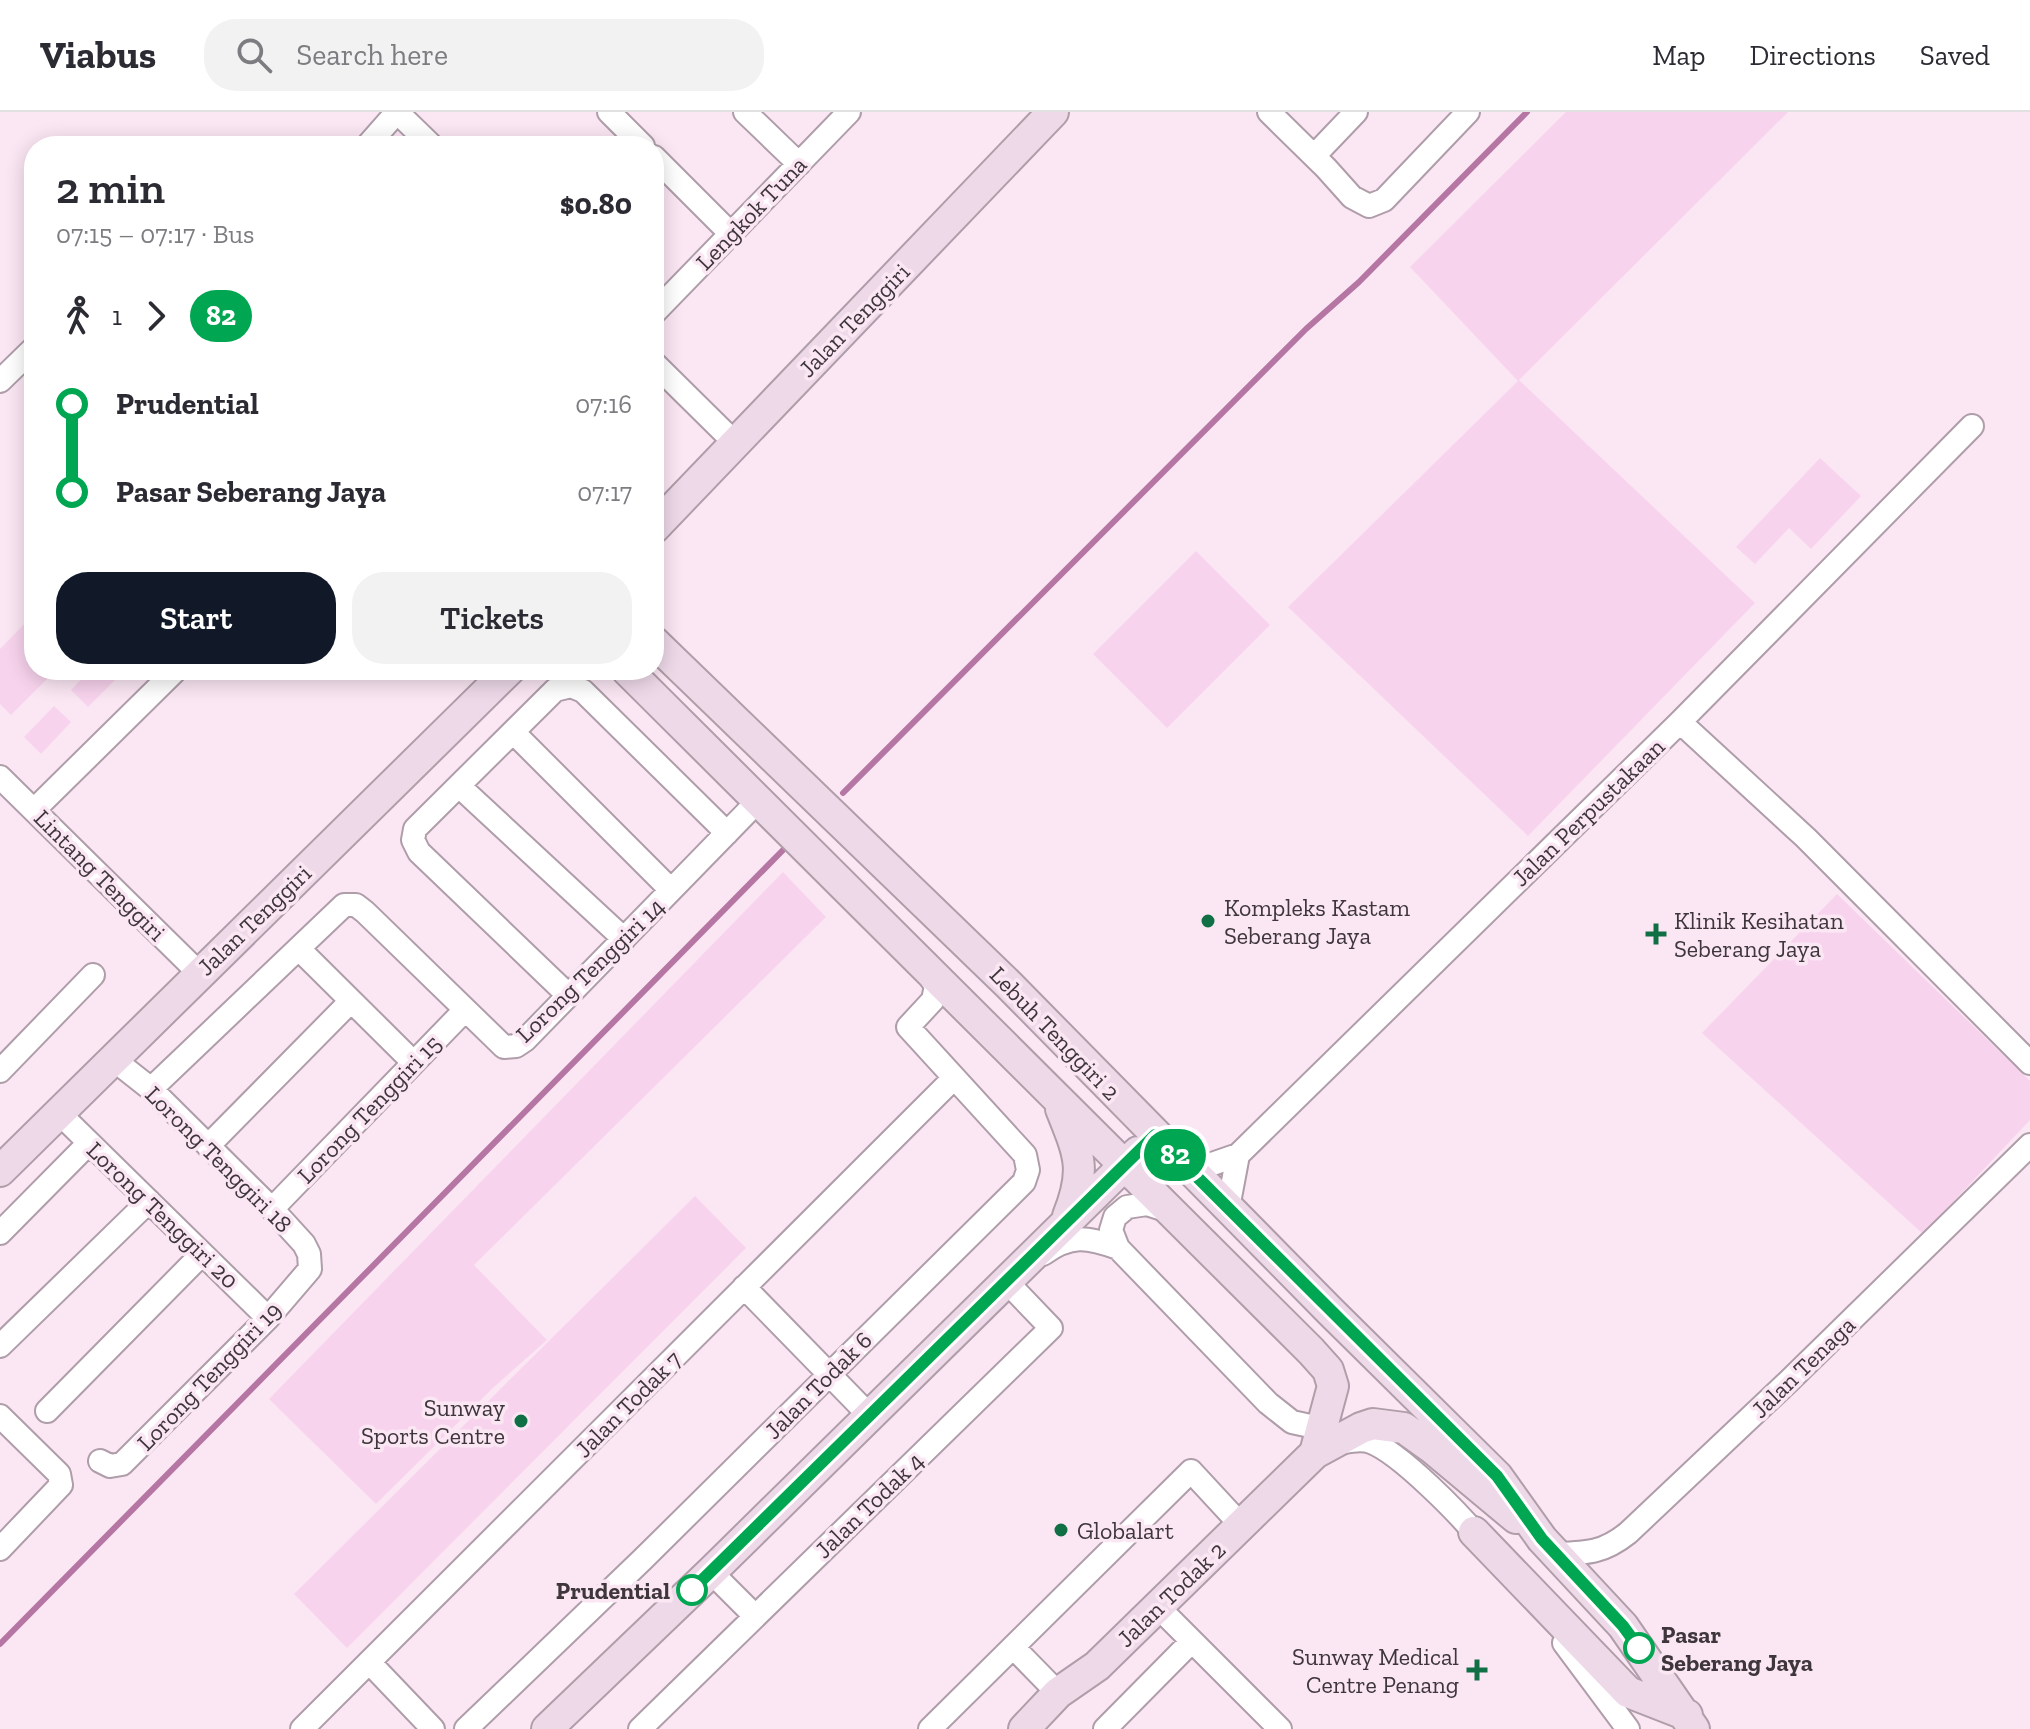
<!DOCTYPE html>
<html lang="en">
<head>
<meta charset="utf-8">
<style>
	body { margin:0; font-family:"Zilla Slab",serif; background:#f2f2f3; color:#2b2b33; height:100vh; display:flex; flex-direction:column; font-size:30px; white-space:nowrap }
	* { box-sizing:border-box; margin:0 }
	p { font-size:26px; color:#7c7c81 }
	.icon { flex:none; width:44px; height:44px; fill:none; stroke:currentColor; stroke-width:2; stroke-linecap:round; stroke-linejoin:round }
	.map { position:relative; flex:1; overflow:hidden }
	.sheet { position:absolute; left:24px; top:24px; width:640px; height:544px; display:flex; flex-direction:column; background:#fff; border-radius:32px; box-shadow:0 4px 20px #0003 }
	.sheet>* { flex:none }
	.badge { padding:0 16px; border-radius:26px; font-size:28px; line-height:52px }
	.map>.badge { position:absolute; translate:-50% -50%; box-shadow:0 0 0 4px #fff }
	.legs { display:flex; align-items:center; gap:12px; height:88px; padding:0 32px; font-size:26px }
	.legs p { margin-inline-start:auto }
	.head { display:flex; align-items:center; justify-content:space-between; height:136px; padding:0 32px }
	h1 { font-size:44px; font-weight:600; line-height:60px }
	.cta { display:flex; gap:16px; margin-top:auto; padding:16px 32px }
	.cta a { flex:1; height:92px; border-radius:32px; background:#111827; color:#fff; font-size:32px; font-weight:600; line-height:92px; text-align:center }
	.cta a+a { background:#f2f2f3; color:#2b2b33 }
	ul { padding:0 32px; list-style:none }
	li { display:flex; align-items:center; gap:28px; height:88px; font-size:30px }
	li i { display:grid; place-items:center; width:12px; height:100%; margin:0 10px; background:currentColor }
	li i::after { content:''; width:20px; height:20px; margin:-10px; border:6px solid; border-radius:50%; background:#fff }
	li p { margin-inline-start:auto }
	li:first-child i { background:linear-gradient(#0000 50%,currentColor 0) }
	li:last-child i { background:linear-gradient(currentColor 50%,#0000 0) }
	header { display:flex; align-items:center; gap:48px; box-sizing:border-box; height:112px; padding:0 40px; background:#fff; border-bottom:2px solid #e1e1e2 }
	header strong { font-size:38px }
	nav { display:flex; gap:44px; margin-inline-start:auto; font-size:28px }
	.search { width:560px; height:72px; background:#f2f2f3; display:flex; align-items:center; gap:20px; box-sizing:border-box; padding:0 28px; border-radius:32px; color:#7c7c81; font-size:30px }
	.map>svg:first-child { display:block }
	.green { fill:#f8d3ed }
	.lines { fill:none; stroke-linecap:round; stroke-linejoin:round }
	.stream { stroke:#b576a4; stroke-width:6 }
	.street-casing { stroke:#af9da9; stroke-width:26 }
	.secondary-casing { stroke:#af9da9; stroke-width:34 }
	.street { stroke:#fff; stroke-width:22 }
	.secondary { stroke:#eed9e9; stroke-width:30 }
	.line-1-casing { stroke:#fff; stroke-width:18 }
	.line-1 { stroke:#00a651; stroke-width:12 }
	.poi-dot { fill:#106f44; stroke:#fbe7f4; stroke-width:3 }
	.stop-1-dot { fill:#fff; stroke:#00a651; stroke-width:4 }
	.labels { text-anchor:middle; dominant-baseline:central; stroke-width:7; stroke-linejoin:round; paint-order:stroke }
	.street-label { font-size:24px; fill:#3e363b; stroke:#fbe7f4 }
	.poi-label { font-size:24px; fill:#3e363b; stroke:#fbe7f4; text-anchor:start }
	.stop-label { font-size:24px; font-weight:bold; fill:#3e363b; stroke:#fbe7f4; text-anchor:end }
</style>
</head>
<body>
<header>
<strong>Viabus</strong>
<div class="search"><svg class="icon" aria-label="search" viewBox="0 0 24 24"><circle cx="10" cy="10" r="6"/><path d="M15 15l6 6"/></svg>Search here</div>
<nav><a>Map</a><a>Directions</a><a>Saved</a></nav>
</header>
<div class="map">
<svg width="2030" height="1617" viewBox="0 0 2030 1617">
	<rect width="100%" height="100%" fill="#fbe7f4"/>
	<path class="green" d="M1566 0H1788L1519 268 1755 491 1528 724 1288 495 1518 269 1410 155Z
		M1820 346 1861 384 1811 437 1789 416 1755 452 1736 435Z
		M1196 439 1270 513 1167 616 1093 542Z
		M34 502V558H56L11 603 0 592V537Z
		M90 558H115L120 563 88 595 71 578Z
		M54 594 71 610 41 642 24 625Z
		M783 760 826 805 474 1153 547 1228 494 1275 376 1392 269 1287Z
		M1837 782 2030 969V1008L1923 1122 1702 921Z
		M695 1084 746 1136 347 1536 294 1482Z"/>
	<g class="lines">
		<path class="stream" d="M843 681 1306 217 1359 170 1527 0
			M0 1532 788 733"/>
		<g class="street-casing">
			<path id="street" d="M609 0 643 34
				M745 0 799 52
				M1269 0 1326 56 1352 85 1369 94 1384 88 1468 0
				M367 34 397 0 432 34
				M1314 44 1356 0
				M654 45 731 122
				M654 201 849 0
				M654 251 736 332
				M0 269 34 236
				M1680 610 1806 726 2030 951
				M513 620 671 778
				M0 665 200 862
				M459 674 624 827
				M34 698 176 558
				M299 837 413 950
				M568 883 419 740 413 728 415 717 555 578 571 574 583 579 727 721
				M0 959 93 863
				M151 977 344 793H356L365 800 504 935 516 934 525 928 758 689
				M59 1001 268 1206
				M208 1034 350 890
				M1192 1059 1238 1043
				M1228 1096 1238 1043 1680 610 1972 314
				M272 1097 465 898
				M0 1121 89 1031
				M1118 1136 1111 1118 1115 1105 1127 1095 1147 1092 1169 1099
				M1043 1142C1071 1122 1087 1125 1118 1136L1268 1291 1292 1310 1324 1317
				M744 1175 869 1303
				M0 1234 149 1089
				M47 1299 202 1142
				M0 1304 59 1362 61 1373 0 1437
				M1340 1331C1350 1329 1361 1326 1371 1330 1400 1341 1462 1404 1482 1430
				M100 1349 110 1354 122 1352 268 1206 310 1157 309 1142 304 1132 272 1097 151 977 113 947
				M1556 1442C1587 1441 1603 1441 1628 1421L1791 1267 2030 1033
				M711 1460 755 1504
				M1158 1495 1280 1617
				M1564 1531 1628 1617
				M1013 1535 1058 1581
				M369 1550 433 1617
				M302 1617 954 966
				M466 1617 643 1447 1024 1070 1028 1058 1025 1043 908 915 933 888 936 874 925 857
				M640 1617 1051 1216 1005 1168 1015 1161
				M930 1617 1191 1359 1241 1413
				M1105 1617 1192 1529"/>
		</g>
		<g class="secondary-casing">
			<path id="secondary" d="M654 416 1053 0
				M654 530 1009 873 1330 1199 1497 1364 1542 1427 1623 1514 1694 1617
				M627 558 1311 1239 1328 1258 1333 1274 1315 1341
				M1061 997C1079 1042 1087 1057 1068 1104
				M0 1059 509 558
				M1474 1420 1628 1580 1687 1603
				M547 1617 711 1460 1138 1040
				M1024 1617 1058 1581 1097 1554 1315 1341 1361 1316 1373 1312 1404 1316 1432 1336 1516 1406"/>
		</g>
		<use href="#street" class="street"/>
		<use href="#secondary" class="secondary"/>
	</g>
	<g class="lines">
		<g class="line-1-casing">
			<path id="line-1" d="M692 1478 1155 1023 1497 1364 1542 1427 1623 1514 1639 1536"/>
		</g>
		<use href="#line-1" class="line-1"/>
	</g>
	<g class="poi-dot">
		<circle cx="1208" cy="809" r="8"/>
		<path d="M1652 810h8v8h8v8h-8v8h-8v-8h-8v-8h8z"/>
		<circle cx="521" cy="1309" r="8"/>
		<circle cx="1061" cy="1418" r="8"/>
		<path d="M1473 1546h8v8h8v8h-8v8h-8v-8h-8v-8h8z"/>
	</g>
	<g class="stop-1-dot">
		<circle cx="692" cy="1478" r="14"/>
		<circle cx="1639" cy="1536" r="14"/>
	</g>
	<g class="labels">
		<g class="street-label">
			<text transform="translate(751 101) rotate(-46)">Lengkok Tuna</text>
			<text transform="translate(854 208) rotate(-46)">Jalan Tenggiri</text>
			<text transform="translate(1588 700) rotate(-44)">Jalan Perpustakaan</text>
			<text transform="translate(100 763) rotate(45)">Lintang Tenggiri</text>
			<text transform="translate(254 808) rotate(-44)">Jalan Tenggiri</text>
			<text transform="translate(590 858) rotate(-44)">Lorong Tenggiri 14</text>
			<text transform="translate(1055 921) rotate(46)">Lebuh Tenggiri 2</text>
			<text transform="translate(369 997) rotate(-46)">Lorong Tenggiri 15</text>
			<text transform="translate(219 1047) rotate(45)">Lorong Tenggiri 18</text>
			<text transform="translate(163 1103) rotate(44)">Lorong Tenggiri 20</text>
			<text transform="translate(1803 1255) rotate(-44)">Jalan Tenaga</text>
			<text transform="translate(209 1264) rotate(-46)">Lorong Tenggiri 19</text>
			<text transform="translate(818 1273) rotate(-45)">Jalan Todak 6</text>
			<text transform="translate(628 1292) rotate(-45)">Jalan Todak 7</text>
			<text transform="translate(869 1393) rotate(-44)">Jalan Todak 4</text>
			<text transform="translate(1171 1482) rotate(-44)">Jalan Todak 2</text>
		</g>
		<g class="poi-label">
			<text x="1224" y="795">Kompleks Kastam<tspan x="1224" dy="28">Seberang Jaya</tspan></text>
			<text x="1674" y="808">Klinik Kesihatan<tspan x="1674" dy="28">Seberang Jaya</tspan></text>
			<text x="505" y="1295" text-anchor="end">Sunway<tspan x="505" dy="28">Sports Centre</tspan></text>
			<text x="1077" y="1418">Globalart</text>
			<text x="1459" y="1544" text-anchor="end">Sunway Medical<tspan x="1459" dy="28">Centre Penang</tspan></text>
		</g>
		<g class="stop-label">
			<text x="670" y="1478">Prudential</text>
			<text x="1661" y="1522" text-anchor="start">Pasar<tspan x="1661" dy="28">Seberang Jaya</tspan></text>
		</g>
	</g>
</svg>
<b class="badge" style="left:1175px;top:1043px;background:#00a651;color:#fff">82</b>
<section class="sheet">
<div class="head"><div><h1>2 min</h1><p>07:15 – 07:17 · Bus</p></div><b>$0.80</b></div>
<div class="legs"><svg class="icon" aria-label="walk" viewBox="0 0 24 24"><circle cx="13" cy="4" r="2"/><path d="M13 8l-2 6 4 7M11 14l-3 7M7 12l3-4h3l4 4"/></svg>1<svg class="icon" aria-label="forward" viewBox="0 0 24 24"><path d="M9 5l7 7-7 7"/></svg><b class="badge" style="background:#00a651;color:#fff">82</b></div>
<ul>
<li><i style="color:#00a651"></i><b>Prudential</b><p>07:16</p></li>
<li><i style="color:#00a651"></i><b>Pasar Seberang Jaya</b><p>07:17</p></li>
</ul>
<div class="cta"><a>Start</a><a>Tickets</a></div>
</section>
</div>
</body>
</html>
